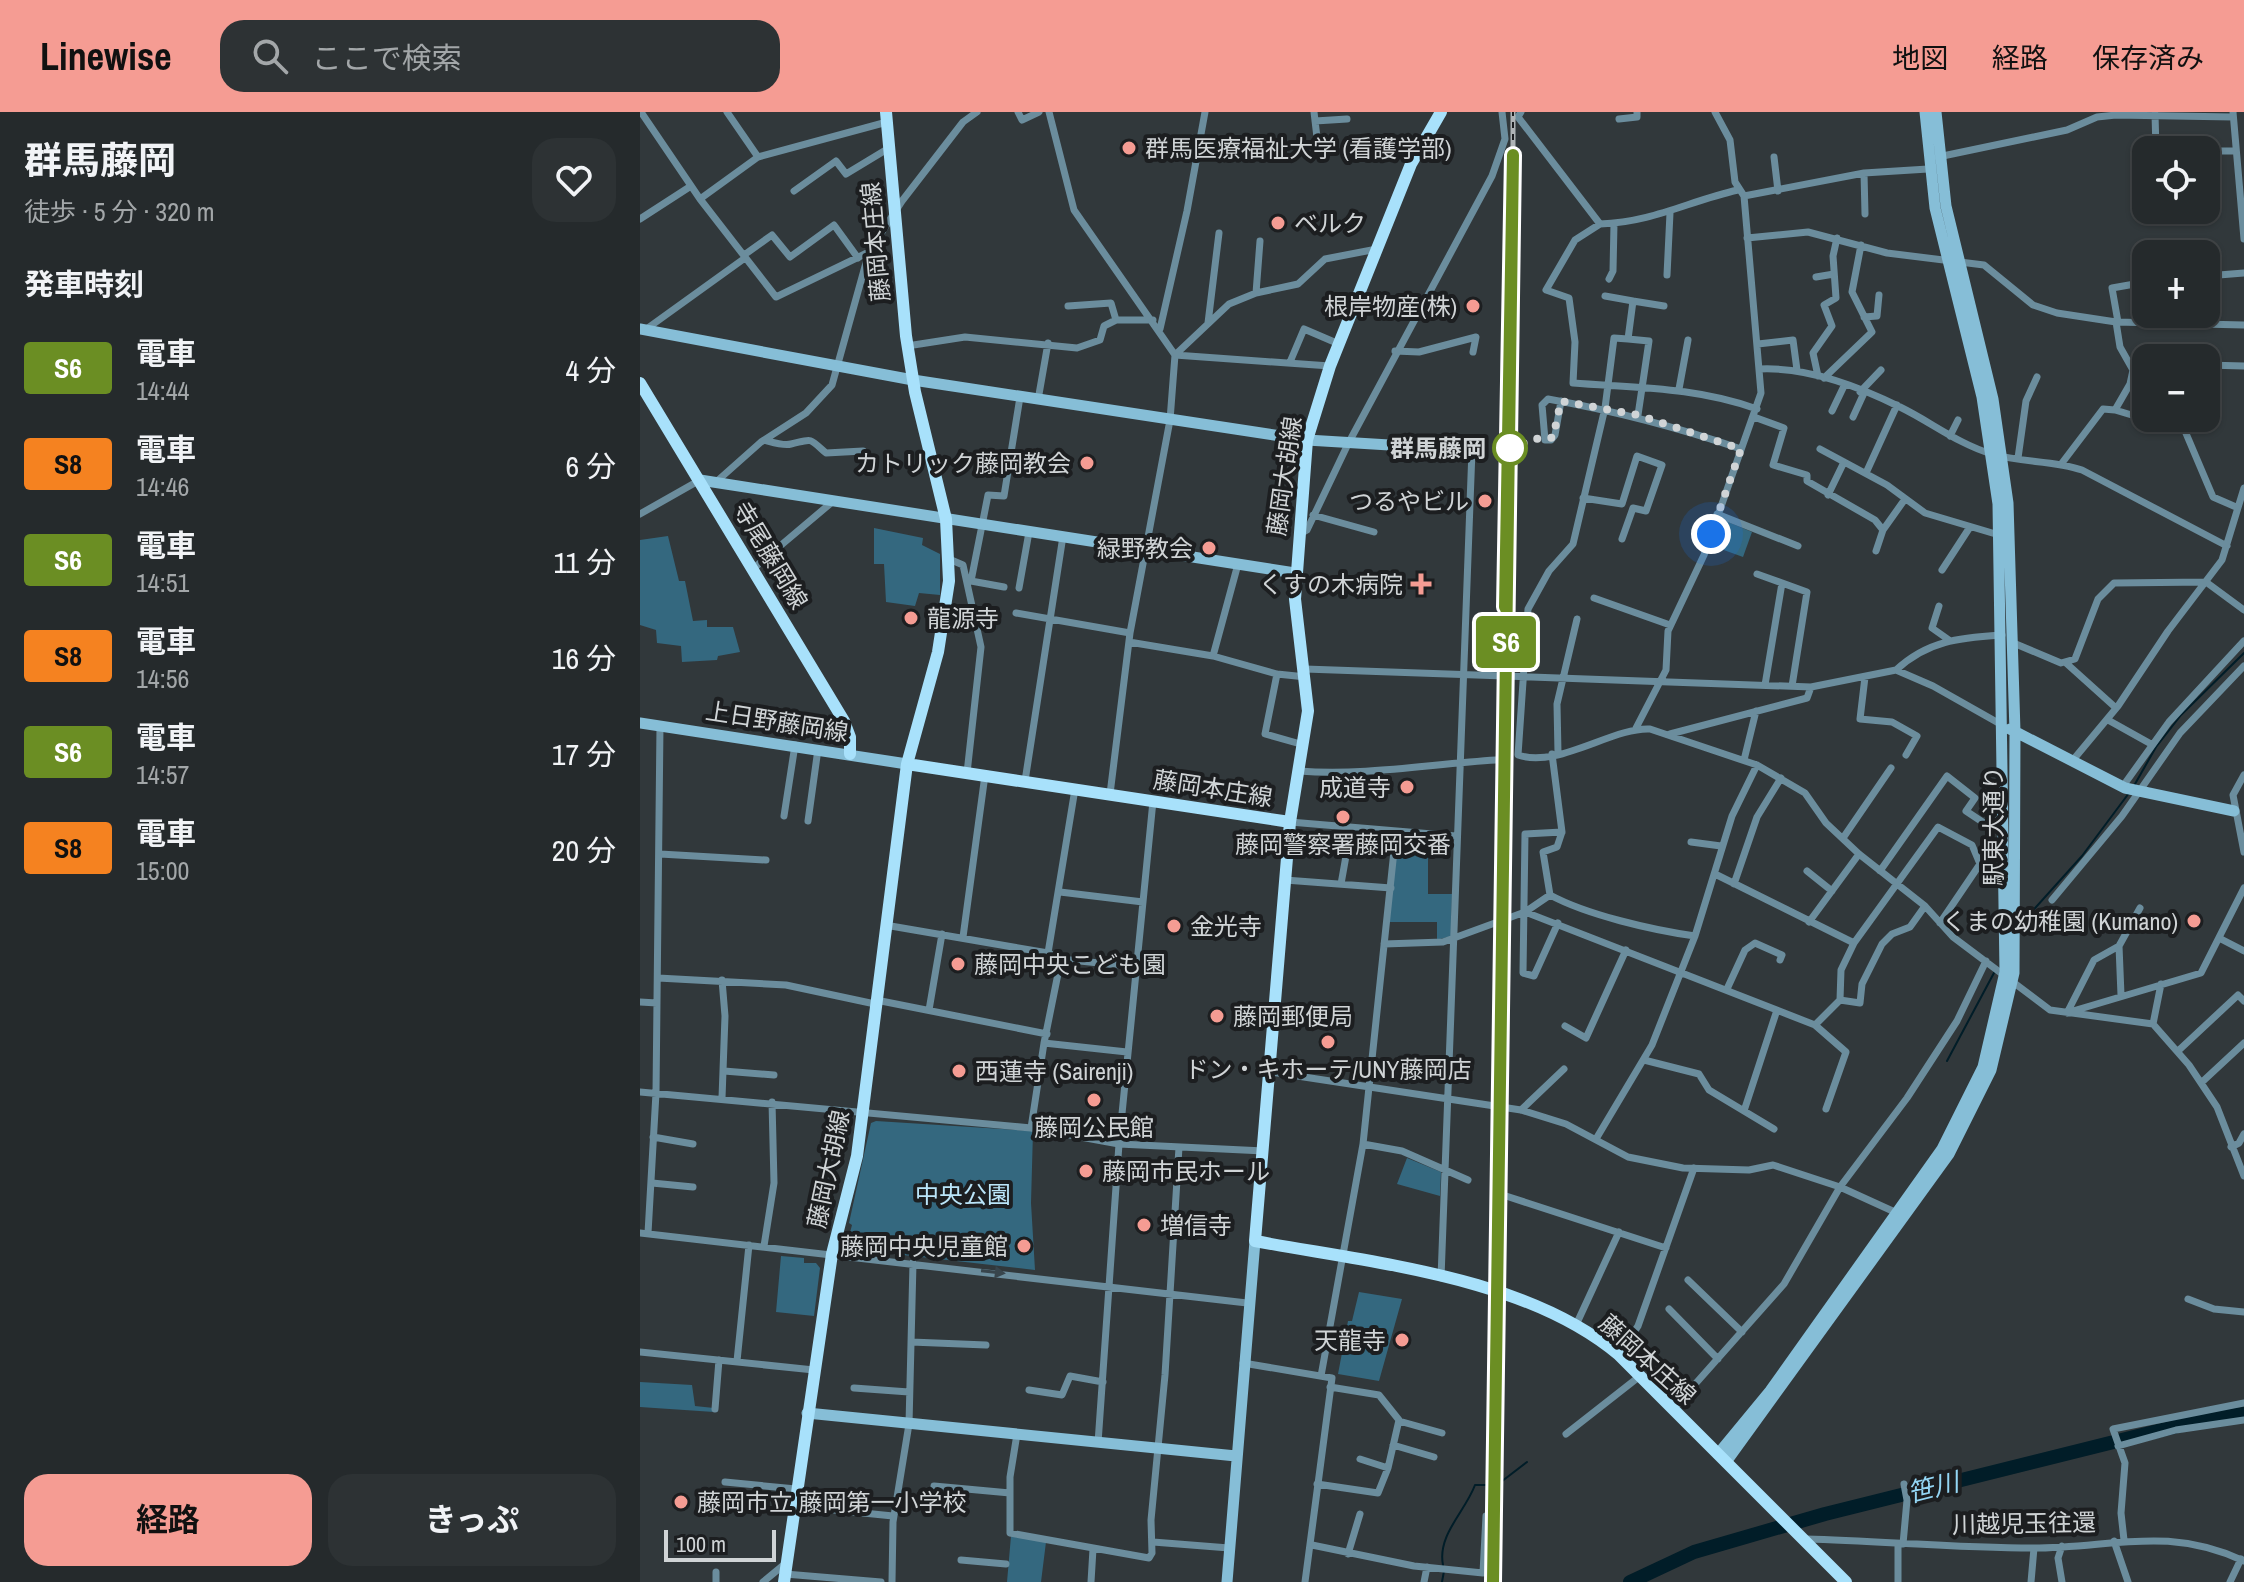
<!DOCTYPE html>
<html lang="ja">
<head>
<meta charset="utf-8">
<style>
	body { margin:0; font-family:"Archivo Narrow","Noto Sans JP",sans-serif; background:#2d3234; color:#f1f3f6; height:100vh; display:flex; flex-direction:column; font-size:30px; white-space:nowrap }
	* { box-sizing:border-box; margin:0 }
	p { font-size:26px; color:#a3a7a9 }
	.icon { flex:none; width:44px; height:44px; fill:none; stroke:currentColor; stroke-width:2; stroke-linecap:round; stroke-linejoin:round }
	.map { position:relative; flex:1; overflow:hidden }
	.drawer { display:flex; flex-direction:column; background:#252a2c; width:640px }
	.drawer>* { flex:none }
	.badge { padding:0 16px; border-radius:6px; font-size:28px; line-height:52px }
	.tools { position:absolute; left:1492px; top:24px; display:grid; gap:16px }
	.tools a { display:grid; place-items:center; width:88px; height:88px; border-radius:16px; background:#252a2c; box-shadow:0 2px 6px #0004,0 0 0 2px #424648; font-size:40px }
	.scale { position:absolute; left:24px; bottom:20px; width:112px; box-sizing:border-box; padding-left:8px; border:4px solid #d0d4d6; border-top:0; font-size:22px; line-height:28px; white-space:nowrap; color:#d0d4d6; -webkit-text-stroke:6px #1c1e20; paint-order:stroke }
	.you { position:absolute; width:40px; height:40px; margin:-20px; border:6px solid #fff; border-radius:50%; background:#1a73e8; box-shadow:0 0 0 12px #1a73e833 }
	.map>.badge { position:absolute; translate:-50% -50%; box-shadow:0 0 0 4px #fff }
	h2 { padding:0 24px; font-size:30px; line-height:72px }
	.round { display:grid; place-items:center; flex:none; width:84px; height:84px; border-radius:24px; background:#2d3234 }
	.headline { display:flex; align-items:center; justify-content:space-between; height:136px; padding:0 24px }
	h1 { font-size:38px; font-weight:700; line-height:60px }
	.cta { display:flex; gap:16px; margin-top:auto; padding:16px 24px }
	.cta a { flex:1; height:92px; border-radius:24px; background:#f59c93; color:#111; font-size:32px; font-weight:700; line-height:92px; text-align:center }
	.cta a+a { background:#2d3234; color:#f1f3f6 }
	ul { padding:0; list-style:none }
	li { display:flex; align-items:center; gap:24px; height:96px; padding:0 24px }
	li div { flex:1 }
	li b { display:block; font-size:30px }
	li em { font-style:normal }
	li .badge { min-width:88px; font-weight:700; text-align:center }
	header { display:flex; align-items:center; gap:48px; box-sizing:border-box; height:112px; padding:0 40px; background:#f59c93; color:#111 }
	header strong { font-size:38px }
	nav { display:flex; gap:44px; margin-inline-start:auto; font-size:28px }
	.search { width:560px; height:72px; background:#2d3234; display:flex; align-items:center; gap:20px; box-sizing:border-box; padding:0 28px; border-radius:24px; color:#a3a7a9; font-size:30px }
	main { display:flex; flex:1; min-height:0 }
	.map>svg:first-child { display:block }
	.green { fill:#34687f }
	.lines { fill:none; stroke-linecap:round; stroke-linejoin:round }
	.stream { stroke:#011d28; stroke-width:2 }
	.river { stroke:#011d28; stroke-width:14 }
	.street { stroke:#6b8d9d; stroke-width:7 }
	.secondary { stroke:#86bed7; stroke-width:11 }
	.primary { stroke:#a8e1fb; stroke-width:12 }
	.rail-casing { stroke:#aeb3b5; stroke-width:5 }
	.rail { stroke:#1c1e20; stroke-width:2; stroke-dasharray:6; stroke-linecap:butt }
	.oneway { fill:#38454c }
	.line-casing { stroke:#fff; stroke-width:18 }
	.line { stroke:#6b8e23; stroke-width:12 }
	.walk { stroke:#d0d4d6; stroke-width:8; stroke-dasharray:0 14.4 }
	.poi-dot { fill:#f59c93; stroke:#1c1e20; stroke-width:3 }
	.stop-dot { fill:#fff; stroke:#6b8e23; stroke-width:4 }
	.labels { text-anchor:middle; dominant-baseline:central; stroke-width:8; stroke-linejoin:round; paint-order:stroke }
	.poi-label { font-size:24px; fill:#d0d4d6; stroke:#1c1e20; text-anchor:start }
	.street-label { font-size:24px; fill:#d0d4d6; stroke:#1c1e20 }
	.stop-label { font-size:24px; font-weight:bold; fill:#d0d4d6; stroke:#1c1e20; text-anchor:end }
	.park-label { font-size:24px; fill:#bae5f9; stroke:#1c1e20 }
	.water-label { font-size:26px; font-style:italic; fill:#94d6f4; stroke:#1c1e20 }
</style>
</head>
<body>
<header>
<strong>Linewise</strong>
<div class="search"><svg class="icon" aria-label="search" viewBox="0 0 24 24"><circle cx="10" cy="10" r="6"/><path d="M15 15l6 6"/></svg>ここで検索</div>
<nav><a>地図</a><a>経路</a><a>保存済み</a></nav>
</header>
<main>
<section class="drawer">
<div class="headline"><div><h1>群馬藤岡</h1><p>徒歩 · 5 分 · 320 m</p></div><a class="round"><svg class="icon" aria-label="heart" viewBox="0 0 24 24"><path d="M12 20l-8-8c-3-5 5-10 8-4 3-6 11-1 8 4z"/></svg></a></div>
<h2>発車時刻</h2>
<ul>
<li><span class="badge" style="background:#6b8e23;color:#fff">S6</span><div><b>電車</b><p>14:44</p></div><em>4 分</em></li>
<li><span class="badge" style="background:#f58220;color:#111">S8</span><div><b>電車</b><p>14:46</p></div><em>6 分</em></li>
<li><span class="badge" style="background:#6b8e23;color:#fff">S6</span><div><b>電車</b><p>14:51</p></div><em>11 分</em></li>
<li><span class="badge" style="background:#f58220;color:#111">S8</span><div><b>電車</b><p>14:56</p></div><em>16 分</em></li>
<li><span class="badge" style="background:#6b8e23;color:#fff">S6</span><div><b>電車</b><p>14:57</p></div><em>17 分</em></li>
<li><span class="badge" style="background:#f58220;color:#111">S8</span><div><b>電車</b><p>15:00</p></div><em>20 分</em></li>
</ul>
<div class="cta"><a>経路</a><a>きっぷ</a></div>
</section>
<div class="map">
<svg width="1604" height="1470" viewBox="0 0 1604 1470">
	<rect width="100%" height="100%" fill="#31383b"/>
	<path class="green" d="M1081 407 1112 420 1103 445 1070 433Z
		M234 416 283 426 282 433 300 442V483L279 481 275 494 246 490 244 452H234Z
		M28 424 39 469H45L53 509 67 508V515H93L100 540 78 544 77 548 42 550 41 534 17 531 16 518 0 513V428Z
		M757 725 788 727V782H812L811 824 797 828V810H749Z
		M236 1009 393 1019 391 1091 395 1158 210 1137 207 1132 212 1113 209 1111 231 1011Z
		M767 1046 801 1060 800 1084 757 1072Z
		M141 1144 164 1146V1151H176L180 1156 174 1204 136 1200Z
		M719 1180 762 1187 739 1269 698 1262 708 1209H712Z
		M0 1270 52 1273 55 1294 74 1296V1300L0 1295Z
		M371 1424 406 1430 401 1470H367Z"/>
	<g class="lines">
		<path class="stream" d="M1495 672 1516 635 1541 603 1604 541
			M1379 814 1442 744 1489 681
			M1307 949 1355 859
			M857 1373 887 1350
			M803 1453C797 1423 825 1400 835 1373H851
			M802 1470 804 1459"/>
		<path class="river" d="M990 1470 1054 1440 1185 1402 1570 1306 1604 1302"/>
		<path class="street" d="M1 0 60 87 136 185 229 140
			M87 0 118 45
			M378 0 382 8 399 0
			M409 0 434 98 535 243 530 308 490 521 470 682
			M674 0 678 34
			M881 0 878 5 960 112C1013 110 1049 89 1098 78
			M1593 0 1604 127
			M1515 2 1516 38
			M979 7 997 5V0
			M675 9 707 7
			M1566 39H1596
			M1134 45 1138 79
			M1298 45 1427 18 1457 5 1476 3 1593 5
			M1224 61 1225 102
			M154 79 196 49 206 62 249 36
			M1104 84 1224 61 1288 57
			M60 87 118 45 247 10
			M0 107 51 74
			M960 112 935 128 906 178 929 186 935 230 933 271C997 276 1056 275 1117 297
			M1107 126 1168 120 1247 141 1344 153 1393 193 1417 201 1476 210 1604 213
			M104 143 132 123 150 145 194 113 218 146
			M1027 163 1030 101
			M1566 164 1604 161
			M1176 165 1194 162
			M969 167 973 159 974 112
			M616 181 620 129
			M965 184 993 189 988 227 974 226 965 296 933 432 909 459 888 497 878 643C917 657 973 615 1010 617L1117 653 1165 681 1186 711 1219 742 1285 794 1313 825 1410 898 1513 912 1549 953 1577 995 1604 1064
			M993 189 1024 194
			M428 194 471 191 476 208
			M1224 205 1237 204 1239 183
			M1478 210 1472 176 1506 170
			M568 211 579 121
			M520 217 547 99 565 0
			M5 218 105 146
			M988 227 1009 229 998 303
			M1118 232 1153 228 1157 258
			M267 234 325 225 437 236 460 228 464 214 476 208H513
			M755 239 779 240 836 225 833 240
			M535 243 589 192 616 181 658 172 685 147 737 137
			M535 243 690 254
			M650 250 664 217 699 232
			M1566 253 1604 254
			M1120 257C1167 255 1218 274 1260 295 1291 310 1318 332 1352 342 1382 351 1413 348 1442 358L1587 434
			M1493 258 1506 256
			M1178 264 1173 241 1192 214 1184 193 1196 186 1193 144 1197 126
			M1184 266 1232 220 1212 180 1221 133
			M1039 277 1048 228
			M1220 280 1241 258
			M398 288 408 231
			M921 289 915 323 911 328H905L902 293 908 287C975 299 1037 315 1101 337
			M1475 298 1545 319 1573 385 1596 395
			M1192 299 1204 274
			M1114 305 1144 316 1133 353 1167 363V369L1235 408 1243 418 1236 439
			M1213 305 1224 281
			M1310 324 1318 308
			M124 328C132 330 143 334 151 332 173 327 168 325 186 341L223 339
			M1180 337 1247 373 1285 401 1359 423
			M1378 346 1386 289 1397 265
			M1422 351 1463 297 1475 298 1490 272 1493 258 1480 235 1476 210
			M1226 361 1257 293
			M76 370 121 330 166 301 192 273 229 140 262 89 323 10 337 0
			M1188 383 1204 350
			M943 386 982 392 997 344 1022 353 1006 399 993 396 982 427
			M0 402 60 368
			M1077 402 1158 434
			M673 403 734 420
			M1243 418 1265 387
			M660 422 667 418 708 332 852 64 865 27 862 0
			M309 447 323 453 341 535 327 661
			M114 456 191 391
			M1302 458 1330 415
			M1117 462 1167 480 1152 574
			M331 469 364 475
			M327 470 331 469 348 383 364 384 380 285
			M379 476 389 420
			M954 486 1030 513
			M1299 494 1292 516 1309 528
			M376 501 490 521
			M489 530 573 544 637 562 666 565
			M1371 530 1421 551 1435 547 1458 487 1474 471 1566 470 1604 498
			M573 544 598 452
			M1426 551 1476 596
			M665 557 1171 575 1256 558 1293 574 1362 613
			M1256 558C1288 528 1320 526 1362 523
			M637 562 625 622 664 633
			M1225 565 1220 607 1252 610 1277 624 1266 643
			M1125 573 1142 471
			M1468 608 1511 632
			M996 616 1026 558 1028 519 1064 443 1121 281 1104 84 1095 70 1090 28 1075 0
			M1030 622 1167 586 1171 575
			M918 641 917 592 937 507
			M912 642 922 720 917 735 903 740 910 783C947 803 1012 818 1055 824
			M1104 648 1116 599
			M1433 648 1478 594 1528 519 1582 448 1604 376
			M659 659C725 664 790 652 856 648
			M1604 663 1593 683 1604 740
			M385 669 423 424
			M1483 674 1529 610 1604 529
			M144 704 155 633
			M168 709 178 637
			M650 710 816 724
			M1203 726 1251 656
			M1051 730 1081 734
			M20 742 126 748
			M1167 759 1192 779
			M1240 759 1307 664 1335 686 1326 699 1350 715 1363 703
			M1075 762 1214 831
			M645 768 751 776
			M701 772 711 716
			M1094 772 1117 705 1141 666
			M420 780 503 790
			M1412 788 1482 704 1540 621 1604 554
			M885 800 910 783
			M1169 810 1219 742
			M918 811 894 864 883 861 885 722 922 720
			M245 813 408 841 421 847 404 931 487 940
			M323 825 345 663
			M1579 826 1604 839
			M744 832 803 830 885 800 1175 913 1200 888 1201 858 1214 831 1298 715 1332 733 1340 752 1300 811
			M1479 834 1481 883
			M408 841 435 677
			M421 847 497 855
			M18 866 146 873 235 892
			M1087 877 1105 838 1115 831 1142 843 1140 848
			M236 888 407 922
			M1200 888 1220 891 1222 872 1242 832 1252 822 1270 815 1285 794
			M0 890 17 891
			M289 898 302 822
			M1433 899 1561 861 1604 776
			M1427 901 1454 848 1479 834 1500 796
			M1513 912 1521 872
			M1175 913 1206 940 1186 997
			M925 914 946 926 986 838
			M1538 939 1598 883 1604 889
			M1004 948 1059 962 1069 978 1134 1017
			M84 959 134 963
			M631 960 881 998 926 1012 988 1045 1043 1056 1109 1058 1133 1053 1200 1075 1257 1101
			M1561 971 1604 931
			M0 980 391 1016 479 1032 624 1039
			M82 986 85 904 82 868
			M881 998 924 957
			M1104 999 1137 898
			M391 1016 404 931
			M13 1025 53 1032
			M956 1027 1012 933 1055 824 1092 704 1117 653
			M723 1032 762 1039 828 1068
			M1591 1035 1599 1031 1604 1022
			M12 1071 53 1075
			M866 1084 1026 1136
			M0 1121 607 1191
			M8 1121 16 981 20 614
			M124 1134 134 1071 132 990
			M801 1166 832 338
			M1048 1168 1102 1220
			M1548 1187 1574 1197 1604 1200
			M1029 1197 1078 1247
			M936 1213 979 1120
			M271 1230 346 1233
			M0 1240 174 1258
			M979 1243 998 1214 1054 1056
			M97 1249 109 1133
			M603 1251 692 1266 665 1470
			M681 1264 723 1032 756 720
			M214 1276 269 1280
			M389 1278 422 1283 430 1264 463 1270
			M75 1297 79 1248
			M1033 1297 1144 1172 1200 1075 1267 986 1317 909 1346 849
			M759 1309 802 1321
			M377 1322 370 1365V1421L509 1446 512 1441 511 1408 525 1263 539 1035
			M926 1322 1000 1264
			M458 1331 479 1032 513 689
			M753 1333 794 1345
			M1478 1334 1536 1318 1604 1308
			M720 1347 748 1356
			M85 1370 156 1377
			M677 1372 738 1381 748 1356 759 1308 739 1283 690 1275
			M294 1374 370 1381
			M154 1394 253 1404
			M1166 1427C1242 1429 1317 1436 1393 1436 1472 1436 1526 1413 1604 1449
			M1484 1428 1481 1401 1485 1351 1473 1317 1604 1291
			M1474 1429 1488 1470
			M513 1430 589 1436
			M1258 1432V1470
			M1263 1432 1267 1388 1264 1372
			M672 1433 774 1454 843 1461 846 1404
			M1422 1434 1418 1446 1422 1470
			M708 1442 720 1402
			M321 1448 366 1452
			M145 1462 241 1470
			M76 1470V1460
			M123 1470 146 1451
			M252 1470 253 1410 269 1312 273 1151
			M451 1470 453 1437
			M784 1470 787 1455
			M1391 1470 1394 1436
			M1590 1470 1601 1447"/>
		<path class="secondary" d="M0 217 273 268 667 328 832 338
			M60 368 655 461
			M0 611 267 652
			M1370 617 1485 676 1594 699
			M167 1301 596 1344
			M1078 1342 1130 1279 1302 1037 1343 955 1365 860 1358 392 1342 285 1295 96 1285 0
			M1086 1350 1309 1042 1351 958 1374 861 1375 620 1368 391 1353 287 1306 94 1296 0
			M587 1470 615 1129"/>
		<path class="primary" d="M801 0 771 52 690 254 667 328 655 487 668 599 650 710 615 1129C732 1151 885 1164 979 1243L1206 1470
			M0 271 204 609 210 625V642
			M267 652 650 710
			M144 1470 192 1142 217 1044 267 652 298 540 309 469 306 407 275 280 266 224 246 0"/>
		<g class="rail-casing">
			<path id="rail" d="M873 52V0
				M853 1470 866 336 873 43"/>
		</g>
		<use href="#rail" class="rail"/>
	</g>
	<defs><path id="oneway-solid" d="M-6-.8H1V-3.2L6.5 0L1 3.2V.8H-6Z" transform="scale(2)"/></defs>
	<use class="oneway" href="#oneway-solid" transform="translate(353 1160) rotate(7)"/>
	<g class="lines">
		<g class="line-casing">
			<path id="line" d="M853 1470 873 43 865 495"/>
		</g>
		<use href="#line" class="line"/>
		<path class="walk" d="M870 336 902 325 913 326 921 289 998 303 1101 337 1071 422"/>
	</g>
	<g class="poi-dot">
		<circle cx="489" cy="36" r="8"/>
		<circle cx="638" cy="111" r="8"/>
		<circle cx="833" cy="194" r="8"/>
		<circle cx="447" cy="351" r="8"/>
		<circle cx="845" cy="389" r="8"/>
		<circle cx="569" cy="436" r="8"/>
		<path d="M777 460h8v8h8v8h-8v8h-8v-8h-8v-8h8z"/>
		<circle cx="271" cy="506" r="8"/>
		<circle cx="767" cy="675" r="8"/>
		<circle cx="703" cy="705" r="8"/>
		<circle cx="1554" cy="809" r="8"/>
		<circle cx="534" cy="814" r="8"/>
		<circle cx="318" cy="852" r="8"/>
		<circle cx="577" cy="904" r="8"/>
		<circle cx="688" cy="930" r="8"/>
		<circle cx="319" cy="959" r="8"/>
		<circle cx="454" cy="988" r="8"/>
		<circle cx="446" cy="1059" r="8"/>
		<circle cx="504" cy="1113" r="8"/>
		<circle cx="384" cy="1134" r="8"/>
		<circle cx="762" cy="1228" r="8"/>
		<circle cx="41" cy="1390" r="8"/>
	</g>
	<circle class="stop-dot" cx="870" cy="336" r="16"/>
	<g class="labels">
		<g class="poi-label">
			<text x="505" y="36">群馬医療福祉大学 (看護学部)</text>
			<text x="654" y="111">ベルク</text>
			<text x="817" y="194" text-anchor="end">根岸物産(株)</text>
			<text x="431" y="351" text-anchor="end">カトリック藤岡教会</text>
			<text x="829" y="389" text-anchor="end">つるやビル</text>
			<text x="553" y="436" text-anchor="end">緑野教会</text>
			<text x="763" y="472" text-anchor="end">くすの木病院</text>
			<text x="287" y="506">龍源寺</text>
			<text x="751" y="675" text-anchor="end">成道寺</text>
			<text x="703" y="732" text-anchor="middle">藤岡警察署藤岡交番</text>
			<text x="1538" y="809" text-anchor="end">くまの幼稚園 (Kumano)</text>
			<text x="550" y="814">金光寺</text>
			<text x="334" y="852">藤岡中央こども園</text>
			<text x="593" y="904">藤岡郵便局</text>
			<text x="688" y="957" text-anchor="middle">ドン・キホーテ/UNY藤岡店</text>
			<text x="335" y="959">西蓮寺 (Sairenji)</text>
			<text x="454" y="1015" text-anchor="middle">藤岡公民館</text>
			<text x="462" y="1059">藤岡市民ホール</text>
			<text x="520" y="1113">増信寺</text>
			<text x="368" y="1134" text-anchor="end">藤岡中央児童館</text>
			<text x="746" y="1228" text-anchor="end">天龍寺</text>
			<text x="57" y="1390">藤岡市立 藤岡第一小学校</text>
		</g>
		<g class="street-label">
			<text transform="translate(235 130) rotate(-95)">藤岡本庄線</text>
			<text transform="translate(644 364) rotate(-82)">藤岡大胡線</text>
			<text transform="translate(131 443) rotate(59)">寺尾藤岡線</text>
			<text transform="translate(137 609) rotate(9)">上日野藤岡線</text>
			<text transform="translate(573 676) rotate(9)">藤岡本庄線</text>
			<text transform="translate(1353 714) rotate(-90)">駅東大通り</text>
			<text transform="translate(188 1057) rotate(-78)">藤岡大胡線</text>
			<text transform="translate(1008 1247) rotate(42)">藤岡本庄線</text>
			<text transform="translate(1384 1411) rotate(-1)">川越児玉往還</text>
		</g>
		<g class="stop-label">
			<text x="846" y="336">群馬藤岡</text>
		</g>
		<g class="park-label">
			<text x="323" y="1082">中央公園</text>
		</g>
		<g class="water-label">
			<text transform="translate(1293 1375) rotate(-14)">笹川</text>
		</g>
	</g>
</svg>
<div class="tools">
<a><svg class="icon" aria-label="locate" viewBox="0 0 24 24"><circle cx="12" cy="12" r="6"/><path d="M12 2v4M12 18v4M2 12h4M18 12h4"/></svg></a>
<a>+</a>
<a>−</a>
</div>
<div class="scale">100 m</div>
<div class="you" style="left:1071px;top:422px"></div>
<b class="badge" style="left:866px;top:530px;background:#6b8e23;color:#fff">S6</b>
</div>
</main>
</body>
</html>
